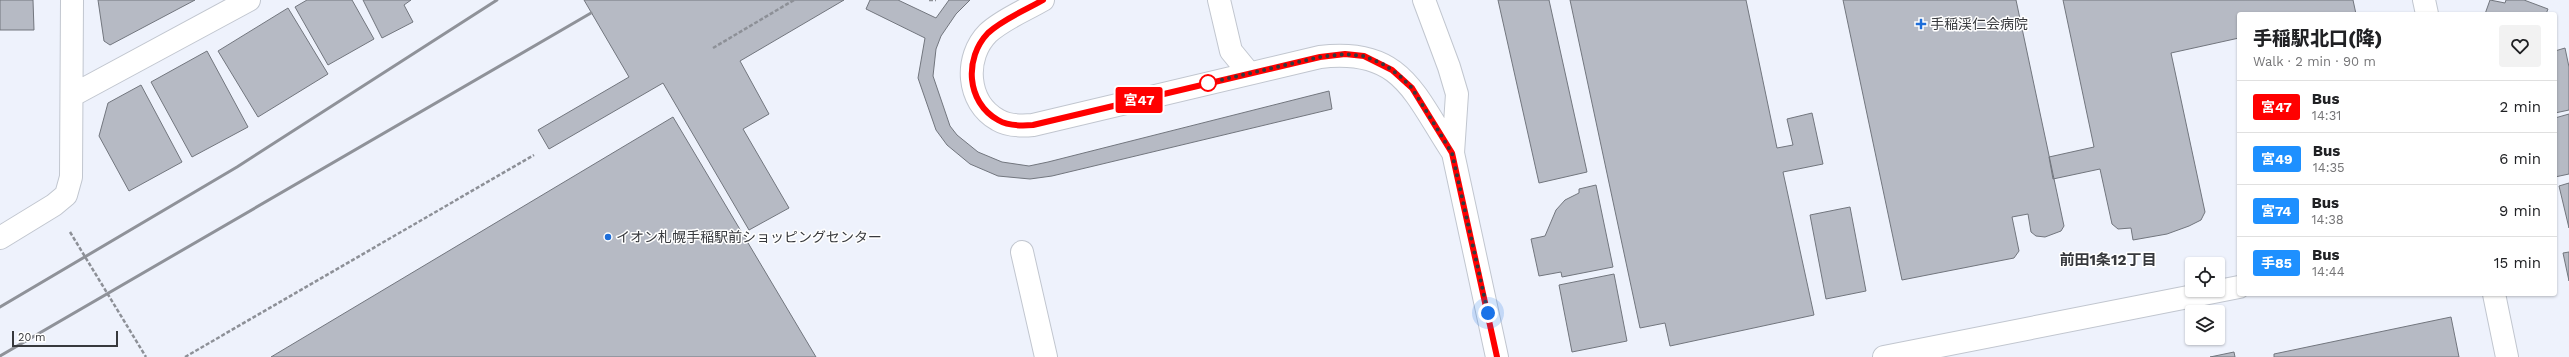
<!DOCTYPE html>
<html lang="en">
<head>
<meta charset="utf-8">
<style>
	body { margin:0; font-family:"Work Sans","Noto Sans JP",sans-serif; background:#f2f2f2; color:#202124; height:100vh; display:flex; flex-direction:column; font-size:15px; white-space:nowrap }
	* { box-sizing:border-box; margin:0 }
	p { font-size:13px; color:#757577 }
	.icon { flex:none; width:22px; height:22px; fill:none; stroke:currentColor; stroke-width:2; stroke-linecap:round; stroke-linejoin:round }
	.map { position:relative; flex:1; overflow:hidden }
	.details { position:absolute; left:2237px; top:12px; width:320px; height:284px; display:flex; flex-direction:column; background:#fff; border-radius:4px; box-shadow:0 1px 3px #0004 }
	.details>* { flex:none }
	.badge { padding:0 8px; border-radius:3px; font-size:14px; line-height:26px }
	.controls { position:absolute; left:2185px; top:257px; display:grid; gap:8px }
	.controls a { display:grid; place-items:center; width:40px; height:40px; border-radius:4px; background:#fff; box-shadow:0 1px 3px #0004; font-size:20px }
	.scale { position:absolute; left:12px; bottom:10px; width:106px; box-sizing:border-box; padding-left:4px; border:2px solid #37393d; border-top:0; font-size:11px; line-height:14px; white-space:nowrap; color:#37393d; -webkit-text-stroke:3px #fff; paint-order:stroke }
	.you { position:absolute; width:20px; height:20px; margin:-10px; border:3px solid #fff; border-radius:50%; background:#1a73e8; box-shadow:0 0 0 6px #1a73e833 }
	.map>.badge { position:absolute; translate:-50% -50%; box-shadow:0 0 0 2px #fff }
	.round { display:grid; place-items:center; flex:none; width:42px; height:42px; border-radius:4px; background:#f2f2f2 }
	.overview { display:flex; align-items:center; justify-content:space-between; height:68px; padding:0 16px }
	h1 { font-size:19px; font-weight:800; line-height:30px }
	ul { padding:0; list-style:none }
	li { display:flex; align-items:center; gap:12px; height:52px; padding:0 16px; border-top:1px solid #e0e0e0 }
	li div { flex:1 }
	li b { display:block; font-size:15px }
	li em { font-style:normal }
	li .badge { min-width:44px; font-weight:700; text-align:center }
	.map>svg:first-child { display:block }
	.building { fill:#b6bac4; stroke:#72767e }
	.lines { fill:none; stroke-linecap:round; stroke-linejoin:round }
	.minor-casing { stroke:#c1c6cf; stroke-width:24 }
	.path { stroke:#8d9097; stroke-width:2.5; stroke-dasharray:4 2; stroke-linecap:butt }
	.minor { stroke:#fff; stroke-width:22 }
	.rail { stroke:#8f9299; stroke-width:3 }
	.path-bridge { stroke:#8d9097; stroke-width:2.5; stroke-dasharray:4 2; stroke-linecap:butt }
	.line-casing { stroke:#fff; stroke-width:9 }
	.line { stroke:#f00; stroke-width:6 }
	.walk { stroke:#37393d; stroke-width:4; stroke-dasharray:0 7.2 }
	.poi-dot { fill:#1e6ed9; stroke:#fff; stroke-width:1.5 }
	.stop-dot { fill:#fff; stroke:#f00; stroke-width:2 }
	.labels { text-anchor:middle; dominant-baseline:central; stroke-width:3; stroke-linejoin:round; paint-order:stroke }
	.poi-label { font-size:14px; fill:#37393d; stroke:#fff; text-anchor:start }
	.neighbourhood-label { font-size:15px; font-weight:bold; fill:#37393d; stroke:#fff }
</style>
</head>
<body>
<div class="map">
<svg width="2569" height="357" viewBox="0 0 2569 357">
	<rect width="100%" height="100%" fill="#eef2fc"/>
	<path class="building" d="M0 0H33L34 30H0Z
		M98 0H195L110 45 104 41Z
		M307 0H352L374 39 328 65 295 7Z
		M363 0H411L404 5 413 22 382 38Z
		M584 0H844L740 61 769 114 743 129 789 208 749 230 663 83 549 149 538 130 629 77Z
		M870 0H898L936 18 949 0H970L956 14 941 36 936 49 933 76 950 126 957 135 978 152 1002 162 1029 166 1048 162 1329 91 1332 109 1052 176 1030 179 998 176 970 164 947 145 936 130 918 78 925 38 866 9Z
		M1498 0H1549L1587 172 1539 183Z
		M1570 0H1746L1777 148 1793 145 1787 119 1812 113 1823 164 1783 172 1814 315 1670 346 1665 323 1640 328Z
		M1843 0H2016L2064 226 2061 231 2045 237 2036 236 2031 232 2028 214 2012 217 2019 251 2014 258 1902 280Z
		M2063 0H2353L2356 14H2239V38L2171 53 2205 212 2201 220 2189 226 2167 234 2133 240 2131 228 2118 229 2112 224 2100 169 2053 179 2049 157 2094 147Z
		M2490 0 2505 3 2506 0H2524L2548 9 2546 14H2485Z
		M288 8 328 74 258 117 218 51Z
		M2565 48 2569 67V110L2555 113V51Z
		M207 51 248 127 192 157 151 82Z
		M141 85 182 162 129 191 99 136 108 103Z
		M2569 114V174L2555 177V118Z
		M673 117 816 357H271Z
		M2569 183V228L2559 186Z
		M1596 185 1613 267 1562 277 1561 272 1539 276 1531 239 1545 236 1556 210 1565 200 1579 193V189Z
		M1850 207 1866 291 1826 299 1810 215Z
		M2569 252V281L2563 253Z
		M1614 274 1627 341 1572 352 1559 285Z
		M2451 317 2459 357H2274V354Z
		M2234 352 2235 357H2210Z"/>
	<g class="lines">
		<g class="minor-casing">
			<path id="minor" d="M1043 0C1026 10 1003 19 988 33 964 57 966 102 998 120 1008 126 1022 126 1033 125L1320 57C1402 47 1414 94 1453 153
				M1219 0 1231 51 1249 73
				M1424 0 1449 67 1457 94 1453 153 1497 357
				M2424 0 2427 14
				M73 95 249 0
				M0 238 54 205 66 195 71 177 72 0
				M1022 252 1046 357
				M2494 294 2507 357
				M1884 357 2239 287"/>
		</g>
		<path class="path" d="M929 0H936
			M713 48 794 0
			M185 357 534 155"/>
		<use href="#minor" class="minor"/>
		<path class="rail" d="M0 307 237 167 497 0
			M0 356 591 13"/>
		<path class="path-bridge" d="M70 232 146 357"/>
	</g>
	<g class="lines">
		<g class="line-casing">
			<path id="line" d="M1043 0C1026 10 1003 19 988 33 964 58 966 102 998 120 1008 126 1022 126 1033 125L1320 57 1345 54 1364 56 1392 70 1412 88 1452 153 1497 357"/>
		</g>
		<use href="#line" class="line"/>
		<path class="walk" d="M1208 83 1320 57 1345 54 1364 56 1385 65 1400 76 1412 88 1452 153 1488 313"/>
	</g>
	<g class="poi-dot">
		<path d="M1919 18h4v4h4v4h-4v4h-4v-4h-4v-4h4z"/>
		<circle cx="608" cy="237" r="4"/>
	</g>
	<circle class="stop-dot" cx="1208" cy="83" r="8"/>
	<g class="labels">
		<g class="poi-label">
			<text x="1930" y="24">手稲渓仁会病院</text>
			<text x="616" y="237">イオン札幌手稲駅前ショッピングセンター</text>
		</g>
		<g class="neighbourhood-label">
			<text x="2108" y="260">前田1条12丁目</text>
		</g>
	</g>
</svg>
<div class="controls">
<a><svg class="icon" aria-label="locate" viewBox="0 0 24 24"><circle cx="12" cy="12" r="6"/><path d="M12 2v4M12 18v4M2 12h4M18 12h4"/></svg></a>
<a><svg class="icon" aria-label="layers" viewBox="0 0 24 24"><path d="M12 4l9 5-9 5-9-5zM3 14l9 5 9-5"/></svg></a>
</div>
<div class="scale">20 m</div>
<div class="you" style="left:1488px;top:313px"></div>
<b class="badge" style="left:1139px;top:100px;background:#f00;color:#fff">宮47</b>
<section class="details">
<div class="overview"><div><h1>手稲駅北口(降)</h1><p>Walk · 2 min · 90 m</p></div><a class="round"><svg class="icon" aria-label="heart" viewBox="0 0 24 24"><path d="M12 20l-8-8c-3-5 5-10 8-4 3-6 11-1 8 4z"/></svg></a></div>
<ul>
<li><span class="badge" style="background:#f00;color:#fff">宮47</span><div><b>Bus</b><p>14:31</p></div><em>2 min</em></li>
<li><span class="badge" style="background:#1e90ff;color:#fff">宮49</span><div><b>Bus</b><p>14:35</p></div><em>6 min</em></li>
<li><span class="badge" style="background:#1e90ff;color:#fff">宮74</span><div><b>Bus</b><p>14:38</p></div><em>9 min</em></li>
<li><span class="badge" style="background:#1e90ff;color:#fff">手85</span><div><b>Bus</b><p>14:44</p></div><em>15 min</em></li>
</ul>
</section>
</div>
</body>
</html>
